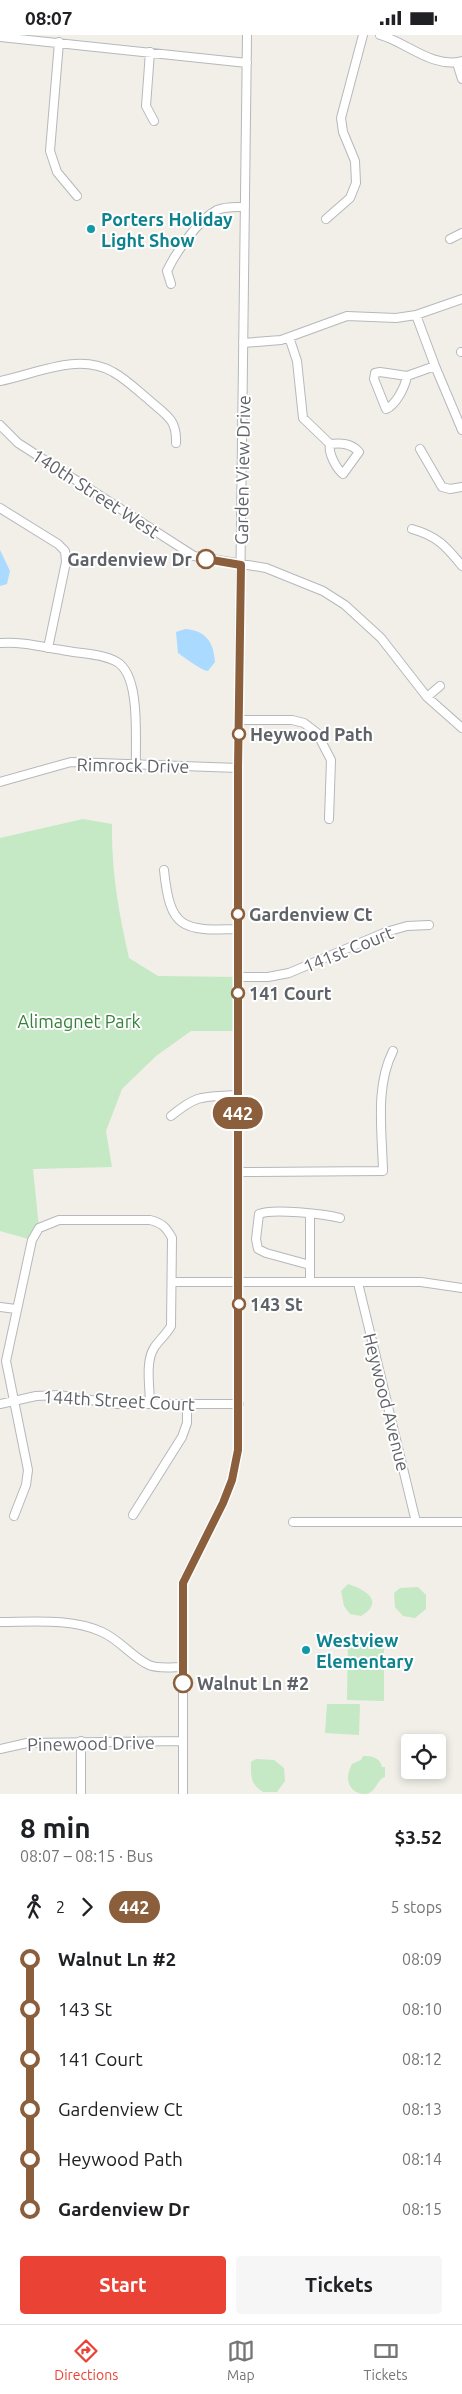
<!DOCTYPE html>
<html lang="en">
<head>
<meta charset="utf-8">
<style>
	body { margin:0; font-family:Ubuntu,sans-serif; background:#f6f6f6; color:#202124; height:100vh; display:flex; flex-direction:column; font-size:19px; white-space:nowrap }
	* { box-sizing:border-box; margin:0 }
	p { font-size:16px; color:#757577 }
	.icon { flex:none; width:28px; height:28px; fill:none; stroke:currentColor; stroke-width:2; stroke-linecap:round; stroke-linejoin:round }
	.map { position:relative; height:1759px; overflow:hidden }
	.sheet { display:flex; flex-direction:column; background:#fff; flex:1 }
	.sheet>* { flex:none }
	.badge { padding:0 10px; border-radius:16px; font-size:18px; line-height:32px }
	.buttons { position:absolute; left:401px; top:1699px; display:grid; gap:10px }
	.buttons a { display:grid; place-items:center; width:45px; height:45px; border-radius:5px; background:#fff; box-shadow:0 2px 8px #0003; font-size:25px }
	.map>.badge { position:absolute; translate:-50% -50%; box-shadow:0 0 0 2px #fff }
	.legs { display:flex; align-items:center; gap:8px; height:55px; padding:0 20px; font-size:16px }
	.legs p { margin-inline-start:auto }
	.headline { display:flex; align-items:center; justify-content:space-between; height:85px; padding:0 20px }
	h1 { font-size:28px; font-weight:700; line-height:38px }
	.action { display:flex; gap:10px; margin-top:auto; padding:10px 20px }
	.action a { flex:1; height:58px; border-radius:5px; background:#ea4335; color:#fff; font-size:20px; font-weight:700; line-height:58px; text-align:center }
	.action a+a { background:#f6f6f6; color:#202124 }
	ul { padding:0 20px; list-style:none }
	li { display:flex; align-items:center; gap:18px; height:50px; font-size:19px }
	li i { display:grid; place-items:center; width:8px; height:100%; margin:0 6px; background:currentColor }
	li i::after { content:''; width:12px; height:12px; margin:-6px; border:4px solid; border-radius:50%; background:#fff }
	li p { margin-inline-start:auto }
	li:first-child i { background:linear-gradient(#0000 50%,currentColor 0) }
	li:last-child i { background:linear-gradient(currentColor 50%,#0000 0) }
	.status { display:flex; justify-content:space-between; align-items:center; height:35px; padding:0 25px; background:#fff; direction:ltr }
	.status svg { height:14px; fill:currentColor }
	.dock { display:flex; justify-content:space-around; align-items:center; height:70px; border-top:1px solid #e0e0e0; background:#fff; font-size:14px; color:#757577 }
	.dock a { display:grid; justify-items:center; gap:2px }
	.dock .selected { color:#ea4335 }
	.map>svg:first-child { display:block }
	.green { fill:#c5e8c5 }
	.water { fill:#aadaff }
	.lines { fill:none; stroke-linecap:round; stroke-linejoin:round }
	.minor-casing { stroke:#b5b8bc; stroke-width:10 }
	.minor { stroke:#fff; stroke-width:8 }
	.line-1-casing { stroke:#fff; stroke-width:11 }
	.line-1 { stroke:#8b5e3c; stroke-width:8 }
	.culture-dot { fill:#0f9aa8; stroke:#fff; stroke-width:2 }
	.stop-1-dot { fill:#fff; stroke:#8b5e3c; stroke-width:2.5 }
	.labels { text-anchor:middle; dominant-baseline:central; stroke-width:4; stroke-linejoin:round; paint-order:stroke }
	.culture-label { font-size:18px; font-weight:bold; fill:#0d838f; stroke:#fff; text-anchor:start }
	.street-label { font-size:18px; fill:#5f6368; stroke:#fff }
	.stop-label { font-size:18px; font-weight:bold; fill:#5f6368; stroke:#fff; text-anchor:start }
	.park-label { font-size:18px; fill:#348238; stroke:#fff }
</style>
</head>
<body>
<div class="status"><b>08:07</b><svg viewBox="0 0 49 12"><path d="M0 12V9h3v3zM5 12V6h3v6zM10 12V3h3v9zM15 12V0h3v12zM26 1h20v11H26zM47 4h2v5h-2z"/></svg></div>
<div class="map">
<svg width="462" height="1759" viewBox="0 0 462 1759">
	<rect width="100%" height="100%" fill="#f1efe8"/>
	<path class="green" d="M83 784 112 789C111 835 119 879 129 923L158 941 238 942V996H191L156 1021 122 1054 106 1096 112 1132 33 1134 39 1193 32 1205 0 1196V803Z
		M348 1549C364 1554 386 1566 361 1581L350 1579 344 1571 341 1556Z
		M418 1552 426 1560V1574L415 1583 403 1581 395 1572 394 1558 400 1553Z
		M348 1603H384V1666L347 1665Z
		M327 1669H360L359 1700 325 1698Z
		M363 1721C371 1721 380 1722 382 1732H385V1742C376 1745 377 1757 366 1759 348 1759 344 1743 352 1729L361 1725Z
		M256 1724 274 1725 284 1733 285 1746 277 1757H263C250 1749 251 1741 251 1727Z"/>
	<path class="water" d="M0 515 10 536 7 549 0 551Z
		M185 594C205 595 214 607 215 627L208 636C202 636 184 622 178 618L176 597Z"/>
	<g class="lines">
		<g class="minor-casing">
			<path id="minor" d="M380 0C406 7 433 34 462 26
				M0 2 247 28
				M59 7 50 116 57 137 77 161
				M150 17 146 71 154 86
				M457 28 462 44
				M326 184 350 163 356 148 355 126 343 97 341 83 363 0
				M450 204 462 198
				M171 249 167 236C176 217 198 185 217 175 226 171 236 172 245 172
				M416 280 435 331 462 395
				M289 302 297 326 303 383 330 409C341 408 351 408 359 417L343 439C336 433 328 418 330 409
				M243 308 281 305 347 281 396 283 416 280 462 264
				M461 317H462
				M407 341C405 352 396 370 386 374L374 344 375 338 380 337 407 341 435 331
				M0 346C36 339 78 317 113 337 126 344 138 356 149 365 166 380 177 384 176 408
				M0 390 18 408 194 521 266 533 323 556 345 570 381 603 427 662 462 693
				M420 414 442 452 450 454 462 452
				M0 473 58 509 65 516 66 527 48 613
				M412 494C437 501 446 511 462 531
				M0 608C23 606 46 613 68 616 84 619 103 619 117 627 141 641 135 704 136 729
				M427 662 440 651
				M239 685H292L304 688 317 698 331 725 329 784
				M0 747 71 727 238 733
				M164 835C170 894 182 896 238 894
				M238 942H268L289 938 386 897 407 891 429 890
				M171 1081C199 1058 204 1062 238 1060
				M238 1137 383 1136C382 1096 375 1051 393 1016
				M310 1180V1247
				M310 1230 266 1218 258 1214 256 1204 259 1179C272 1173 325 1179 340 1183
				M172 1247H421L462 1253
				M358 1248 416 1487
				M0 1272 16 1274
				M0 1369 36 1361 59 1360 116 1369H239
				M133 1480 182 1402 187 1388V1369
				M14 1481 26 1450 28 1435 6 1326 32 1205 39 1193 59 1185H150C162 1188 166 1192 172 1203L171 1291C166 1300 159 1305 154 1313 145 1327 150 1353 150 1369
				M293 1487H462
				M0 1587C33 1587 71 1583 102 1597 120 1605 132 1622 149 1630 157 1634 173 1632 183 1632
				M0 1714 27 1708 183 1706
				M81 1759V1706
				M183 1759V1547L223 1468 232 1445 238 1415V733L247 0"/>
		</g>
		<use href="#minor" class="minor"/>
	</g>
	<g class="lines">
		<g class="line-1-casing">
			<path id="line-1" d="M183 1648V1548L223 1468 232 1445 238 1415V733L241 530 206 524"/>
		</g>
		<use href="#line-1" class="line-1"/>
	</g>
	<g class="culture-dot">
		<circle cx="91" cy="194" r="5"/>
		<circle cx="306" cy="1615" r="5"/>
	</g>
	<g class="stop-1-dot">
		<circle cx="206" cy="524" r="9"/>
		<circle cx="239" cy="699" r="6"/>
		<circle cx="238" cy="879" r="6"/>
		<circle cx="238" cy="958" r="6"/>
		<circle cx="239" cy="1269" r="6"/>
		<circle cx="183" cy="1648" r="9"/>
	</g>
	<g class="labels">
		<g class="culture-label">
			<text x="101" y="184">Porters Holiday<tspan x="101" dy="21">Light Show</tspan></text>
			<text x="316" y="1605">Westview<tspan x="316" dy="21">Elementary</tspan></text>
		</g>
		<g class="street-label">
			<text transform="translate(242 435) rotate(-89)">Garden View Drive</text>
			<text transform="translate(96 458) rotate(33)">140th Street West</text>
			<text transform="translate(133 730) rotate(1)">Rimrock Drive</text>
			<text transform="translate(348 914) rotate(-22)">141st Court</text>
			<text transform="translate(119 1365) rotate(3)">144th Street Court</text>
			<text transform="translate(387 1367) rotate(76)">Heywood Avenue</text>
			<text transform="translate(91 1708) rotate(-1)">Pinewood Drive</text>
		</g>
		<g class="stop-label">
			<text x="192" y="524" text-anchor="end">Gardenview Dr</text>
			<text x="250" y="699">Heywood Path</text>
			<text x="249" y="879">Gardenview Ct</text>
			<text x="249" y="958">141 Court</text>
			<text x="250" y="1269">143 St</text>
			<text x="197" y="1648">Walnut Ln #2</text>
		</g>
		<g class="park-label">
			<text x="79" y="986">Alimagnet Park</text>
		</g>
	</g>
</svg>
<div class="buttons">
<a><svg class="icon" aria-label="locate" viewBox="0 0 24 24"><circle cx="12" cy="12" r="6"/><path d="M12 2v4M12 18v4M2 12h4M18 12h4"/></svg></a>
</div>
<b class="badge" style="left:238px;top:1078px;background:#8b5e3c;color:#fff">442</b>
</div>
<section class="sheet">
<div class="headline"><div><h1>8 min</h1><p>08:07 – 08:15 · Bus</p></div><b>$3.52</b></div>
<div class="legs"><svg class="icon" aria-label="walk" viewBox="0 0 24 24"><circle cx="13" cy="4" r="2"/><path d="M13 8l-2 6 4 7M11 14l-3 7M7 12l3-4h3l4 4"/></svg>2<svg class="icon" aria-label="forward" viewBox="0 0 24 24"><path d="M9 5l7 7-7 7"/></svg><b class="badge" style="background:#8b5e3c;color:#fff">442</b><p>5 stops</p></div>
<ul>
<li><i style="color:#8b5e3c"></i><b>Walnut Ln #2</b><p>08:09</p></li>
<li><i style="color:#8b5e3c"></i><span>143 St</span><p>08:10</p></li>
<li><i style="color:#8b5e3c"></i><span>141 Court</span><p>08:12</p></li>
<li><i style="color:#8b5e3c"></i><span>Gardenview Ct</span><p>08:13</p></li>
<li><i style="color:#8b5e3c"></i><span>Heywood Path</span><p>08:14</p></li>
<li><i style="color:#8b5e3c"></i><b>Gardenview Dr</b><p>08:15</p></li>
</ul>
<div class="action"><a>Start</a><a>Tickets</a></div>
</section>
<nav class="dock">
<a class="selected"><svg class="icon" aria-label="directions" viewBox="0 0 24 24"><path d="M12 3l9 9-9 9-9-9zM9 14v-3h6M13 9l2 2-2 2"/></svg>Directions</a>
<a><svg class="icon" aria-label="map" viewBox="0 0 24 24"><path d="M3 6l6-2 6 2 6-2v14l-6 2-6-2-6 2zM9 4v14M15 6v14"/></svg>Map</a>
<a><svg class="icon" aria-label="tickets" viewBox="0 0 24 24"><path d="M3 7h18v10H3zM15 7v10"/></svg>Tickets</a>
</nav>
</body>
</html>
